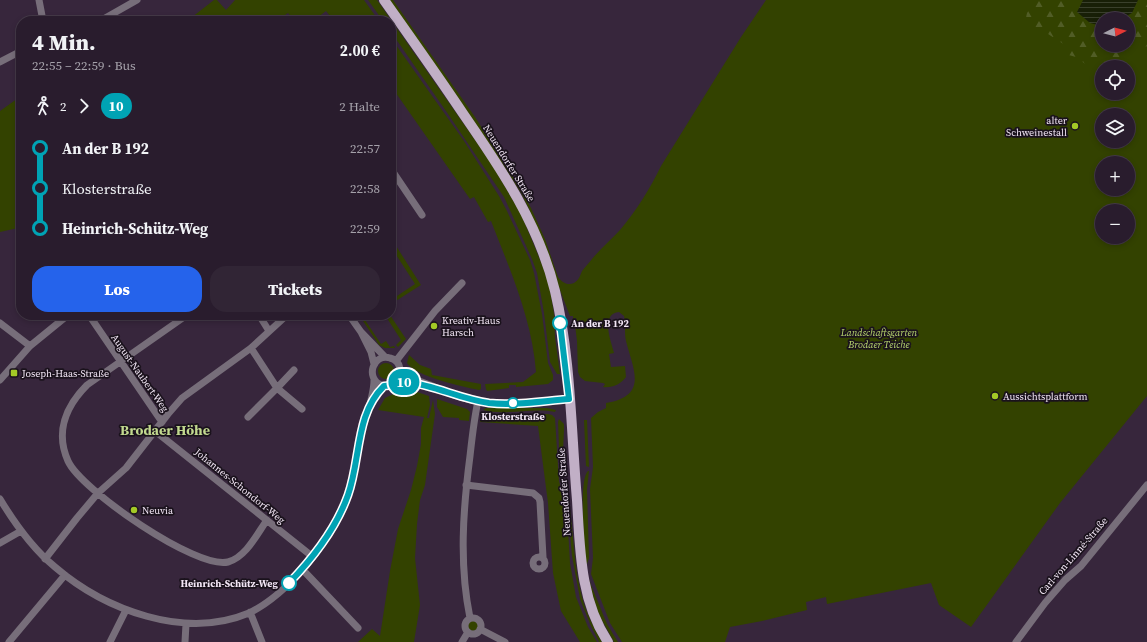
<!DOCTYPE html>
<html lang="de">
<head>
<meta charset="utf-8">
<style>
	body { margin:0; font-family:"Source Serif 4",serif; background:#312535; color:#f1f3f6; height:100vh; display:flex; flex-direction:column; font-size:15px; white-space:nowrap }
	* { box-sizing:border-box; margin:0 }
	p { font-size:13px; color:#a5a1aa }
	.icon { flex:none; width:22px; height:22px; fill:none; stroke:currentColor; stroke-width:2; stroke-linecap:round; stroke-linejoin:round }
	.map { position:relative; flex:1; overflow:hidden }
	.side { position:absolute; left:16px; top:16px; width:380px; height:304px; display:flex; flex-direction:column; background:#291c2d; border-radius:16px; box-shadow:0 2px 6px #0003,0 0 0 1px #453a49 }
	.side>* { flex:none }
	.badge { padding:0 8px; border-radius:13px; font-size:14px; line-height:26px }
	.needle { width:26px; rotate:84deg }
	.controls { position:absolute; left:1095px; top:12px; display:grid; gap:8px }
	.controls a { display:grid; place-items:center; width:40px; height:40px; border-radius:50%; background:#291c2d; box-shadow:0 2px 6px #0003,0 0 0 1px #453a49; font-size:20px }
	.map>.badge { position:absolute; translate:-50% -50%; box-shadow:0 0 0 2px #fff }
	.legs { display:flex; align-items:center; gap:6px; height:44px; padding:0 16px; font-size:13px }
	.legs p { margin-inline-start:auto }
	.summary { display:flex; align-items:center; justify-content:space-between; height:68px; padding:0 16px }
	h1 { font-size:22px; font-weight:800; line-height:30px }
	.action { display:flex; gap:8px; margin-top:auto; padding:8px 16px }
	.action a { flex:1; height:46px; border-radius:16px; background:#2563eb; color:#fff; font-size:16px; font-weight:800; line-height:46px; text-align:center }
	.action a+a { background:#312535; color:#f1f3f6 }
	ul { padding:0 16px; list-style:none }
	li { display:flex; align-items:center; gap:14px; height:40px; font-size:15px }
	li i { display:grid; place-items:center; width:6px; height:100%; margin:0 5px; background:currentColor }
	li i::after { content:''; width:10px; height:10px; margin:-5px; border:3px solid; border-radius:50%; background:#291c2d }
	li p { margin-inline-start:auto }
	li:first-child i { background:linear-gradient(#0000 50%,currentColor 0) }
	li:last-child i { background:linear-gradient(currentColor 50%,#0000 0) }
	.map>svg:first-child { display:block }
	.green { fill:#334200; fill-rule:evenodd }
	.forest { fill:url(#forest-firs) }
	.water { fill:url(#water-rules) }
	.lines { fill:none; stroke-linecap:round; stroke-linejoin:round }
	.street { stroke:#776e7a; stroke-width:7 }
	.primary { stroke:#c1afc6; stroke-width:10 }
	.line-1-casing { stroke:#fff; stroke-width:9 }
	.line-1 { stroke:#00a3b4; stroke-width:6 }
	.poi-dot { fill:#a3c926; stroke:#1a121c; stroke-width:1.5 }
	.stop-1-dot { fill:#fff; stroke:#00a3b4; stroke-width:2 }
	.labels { text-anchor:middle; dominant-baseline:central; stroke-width:3.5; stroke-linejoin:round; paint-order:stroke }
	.poi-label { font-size:10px; fill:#f3e7f6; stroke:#1a121c; text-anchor:start }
	.street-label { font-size:10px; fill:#f3e7f6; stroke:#1a121c }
	.stop-label { font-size:10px; font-weight:bold; fill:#f3e7f6; stroke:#1a121c; text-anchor:start }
	.park-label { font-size:10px; font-style:italic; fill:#b8d66f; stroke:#1a121c }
	.district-label { font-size:14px; font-weight:bold; fill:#c2d98f; stroke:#1a121c }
</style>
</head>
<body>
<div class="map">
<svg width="1147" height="642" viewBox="0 0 1147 642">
	<defs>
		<pattern id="forest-firs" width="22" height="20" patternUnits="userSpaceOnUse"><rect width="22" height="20" fill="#334200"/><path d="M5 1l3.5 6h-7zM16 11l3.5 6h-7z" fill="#515d26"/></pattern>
		<pattern id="water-rules" width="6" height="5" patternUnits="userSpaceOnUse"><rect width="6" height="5" fill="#181f07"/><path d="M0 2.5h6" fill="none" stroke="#3a402c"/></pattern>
	</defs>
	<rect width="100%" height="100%" fill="#37263c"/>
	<path class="green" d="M214 0H217L226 10 235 0H364L379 21H334L326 11 313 21H295L288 13 276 21H187Z
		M368 0H377L491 163 521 214 543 267 549 284 554 314 555 337 560 374H557L550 362 544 313 537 273 532 259 504 197 448 114 391 32V21H383Z
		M388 0H393L475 117 516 181 531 208 545 239 558 277C562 282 567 286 574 283 579 280 580 276 582 271 585 267 589 263 592 259 600 249 611 240 620 230 636 211 650 189 661 166L741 37 766 0H1147V396L1060 503 971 627 939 605 931 583 827 604 826 597 806 602 807 610 762 621 730 627 725 642H622L610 623 591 574 593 558 590 489 593 467 591 418 598 412 606 408V403C649 396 633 369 626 341 624 333 626 324 624 316L619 312C600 314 611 341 614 353L609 354 611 367 625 366 626 377C620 385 612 388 603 387L605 384 603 383 585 381 580 377 578 372 577 341 575 325 577 324 576 318 573 319V316H570L529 209 521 193 507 171ZM1102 19H1128V45H1102ZM1102 67H1128V93H1102ZM1102 115H1128V141H1102ZM1102 163H1128V189H1102ZM1102 211H1128V237H1102Z
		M391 38 464 141 499 196 507 211 530 260 534 273 542 314 548 363 553 375V380L548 384 516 387V385H509V388L487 391 486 389 485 384 523 382 536 372C532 319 510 270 491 221L488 222 474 197 470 199 391 86Z
		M21 96V159L18 171 19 172C18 190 21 208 21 226L18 228 0 232V111Z
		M391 238 421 285 391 304V300L415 284 391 247Z
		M359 315H365L363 317 381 344 386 341 390 347 394 346 395 348H385L379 345Z
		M385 315H390L406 339 398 347 396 345 401 340Z
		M409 355 420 365 431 369 432 375 481 384V389L479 390C463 387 415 376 407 363Z
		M378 371a8 8 0 1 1 16 0a8 8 0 1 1-16 0Z
		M404 389H408L429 396 430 405 427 418H429L433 400 435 414 425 485 420 500 417 524 415 558 420 605 414 642H358L372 629 380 636 390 571 398 529 411 490 417 466 421 444V428L424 417 378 410 385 398Z
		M437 399 467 409 470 412 469 421 459 420V418L443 417 437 407Z
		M486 408H547L556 410 555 412C532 407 506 416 483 410Z
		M485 414H548L552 415 555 418 559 481 567 512 570 563 576 597 588 627 597 642H580L561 611 553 573 548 503 538 426 480 422 481 417Z
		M559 419 564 424V430L562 473H560L558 422Z
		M584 420H587L589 467 586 466Z
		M588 471H589L587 489 589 558 586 567C585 551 578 480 588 471Z
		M560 480 565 481C574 520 572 559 582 597 586 613 594 628 602 642H599L591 626 580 599 572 556 567 501Z
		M588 579 589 580 607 624 618 642H614L598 613Z
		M468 626a5 5 0 1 1 10 0a5 5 0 1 1-10 0Z"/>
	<path class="forest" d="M1035 0H1083L1077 12 1090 23 1102 26V45H1128V19H1121L1132 13 1138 0H1147V46C1136 55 1133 43 1124 64L1125 66H1127L1131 70 1128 75V67L1102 68 1088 66 1076 57 1065 54 1066 50 1065 45 1045 32H1042L1038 34 1024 27 1027 13Z"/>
	<path class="water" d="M1083 0H1138L1132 13 1121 19H1102V26L1090 23 1077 12Z"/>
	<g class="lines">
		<path class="street" d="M39 0 43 21
			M100 21 137 0
			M0 62 21 51
			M391 169 422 215
			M89 315 162 422
			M187 315 87 385C66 406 55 432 68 461 81 490 197 570 228 562 246 557 257 534 267 520
			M259 315 269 331
			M349 315 361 332
			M0 323 30 346
			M251 348 277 388 302 409
			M396 361 435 311 462 283
			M374 364 371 352 361 332 385 357
			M400 370C409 378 419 381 430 385 449 394 471 402 492 403 517 406 544 401 569 399
			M0 380 30 346 68 315
			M395 383C403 375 402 361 390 358 373 353 365 378 381 385 387 387 391 384 396 383 403 381 411 383 418 384
			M373 402 384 386
			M248 417 277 388 294 370
			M155 431 313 557
			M466 485 533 493 539 498 540 502 543 557
			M0 499C15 524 32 548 55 567 105 610 185 640 249 613 270 603 290 584 305 567 320 548 335 528 344 506 353 484 355 461 360 438 364 419 374 399 374 380
			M0 543 21 531
			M533 563a6 6 0 1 1 12 0a6 6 0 1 1-12 0Z
			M45 559 77 518 98 493 126 468 168 414 182 398 251 348 287 315
			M302 569 358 628
			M250 612 262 642
			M465 626a8 8 0 1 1 16 0a8 8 0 1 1-16 0Z
			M470 618C459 564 463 510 470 456 472 438 474 419 478 401
			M480 629 505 642
			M9 642 65 575
			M110 642 126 610
			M185 642 186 624
			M462 642 468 632
			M1016 642 1045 603 1065 580 1081 566 1147 485"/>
		<path class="primary" d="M384 0C411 38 438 76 464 115 502 170 539 225 555 291 571 358 571 431 577 500 580 549 580 600 608 642"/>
	</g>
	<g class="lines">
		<g class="line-1-casing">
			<path id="line-1" d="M289 583C314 557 336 529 348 495 361 459 355 414 384 386 393 386 398 381 408 382 436 386 461 399 489 403 515 406 543 401 569 399L560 323"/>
		</g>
		<use href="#line-1" class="line-1"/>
	</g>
	<g class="poi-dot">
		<circle cx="1075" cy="126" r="4"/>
		<circle cx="434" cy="326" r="4"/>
		<rect x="10" y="369" width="8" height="8" rx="2"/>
		<circle cx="995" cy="396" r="4"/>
		<circle cx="134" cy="510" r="4"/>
	</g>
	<g class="stop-1-dot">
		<circle cx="560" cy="323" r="7"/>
		<circle cx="513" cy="403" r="5"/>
		<circle cx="289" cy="583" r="7"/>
	</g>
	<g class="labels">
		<g class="poi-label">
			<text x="1067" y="120" text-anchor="end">alter<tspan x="1067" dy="12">Schweinestall</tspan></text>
			<text x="442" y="320">Kreativ-Haus<tspan x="442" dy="12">Harsch</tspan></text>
			<text x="22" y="373">Joseph-Haas-Straße</text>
			<text x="1003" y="396">Aussichtsplattform</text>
			<text x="142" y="510">Neuvia</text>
		</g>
		<g class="street-label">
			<text transform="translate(509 163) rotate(58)">Neuendorfer Straße</text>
			<text transform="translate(140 373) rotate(55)">August-Naubert-Weg</text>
			<text transform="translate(240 486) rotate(39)">Johannes-Schondorf-Weg</text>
			<text transform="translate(564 492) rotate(-94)">Neuendorfer Straße</text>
			<text transform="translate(1073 556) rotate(-49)">Carl-von-Linné-Straße</text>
		</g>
		<g class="stop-label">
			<text x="571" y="323">An der B 192</text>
			<text x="513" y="416" text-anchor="middle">Klosterstraße</text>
			<text x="278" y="583" text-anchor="end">Heinrich-Schütz-Weg</text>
		</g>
		<g class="park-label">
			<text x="879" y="332">Landschaftsgarten<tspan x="879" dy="12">Brodaer Teiche</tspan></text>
		</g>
		<g class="district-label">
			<text x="165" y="430">Brodaer Höhe</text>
		</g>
	</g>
</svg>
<div class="controls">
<a><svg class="needle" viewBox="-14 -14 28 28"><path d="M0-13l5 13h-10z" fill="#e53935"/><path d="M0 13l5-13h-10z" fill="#a5a1aa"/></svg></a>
<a><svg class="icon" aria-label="locate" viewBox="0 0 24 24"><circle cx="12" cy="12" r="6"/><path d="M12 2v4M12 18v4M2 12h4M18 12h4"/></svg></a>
<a><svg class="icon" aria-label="layers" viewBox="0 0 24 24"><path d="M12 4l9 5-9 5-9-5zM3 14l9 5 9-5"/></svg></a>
<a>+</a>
<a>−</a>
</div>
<b class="badge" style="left:404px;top:382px;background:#00a3b4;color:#fff">10</b>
<section class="side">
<div class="summary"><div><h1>4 Min.</h1><p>22:55 – 22:59 · Bus</p></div><b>2.00 €</b></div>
<div class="legs"><svg class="icon" aria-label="walk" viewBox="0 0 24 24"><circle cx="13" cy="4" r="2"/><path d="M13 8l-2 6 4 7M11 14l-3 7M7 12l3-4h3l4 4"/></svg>2<svg class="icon" aria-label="forward" viewBox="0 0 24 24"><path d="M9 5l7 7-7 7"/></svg><b class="badge" style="background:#00a3b4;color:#fff">10</b><p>2 Halte</p></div>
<ul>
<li><i style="color:#00a3b4"></i><b>An der B 192</b><p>22:57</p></li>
<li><i style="color:#00a3b4"></i><span>Klosterstraße</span><p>22:58</p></li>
<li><i style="color:#00a3b4"></i><b>Heinrich-Schütz-Weg</b><p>22:59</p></li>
</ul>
<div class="action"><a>Los</a><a>Tickets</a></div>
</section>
</div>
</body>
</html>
